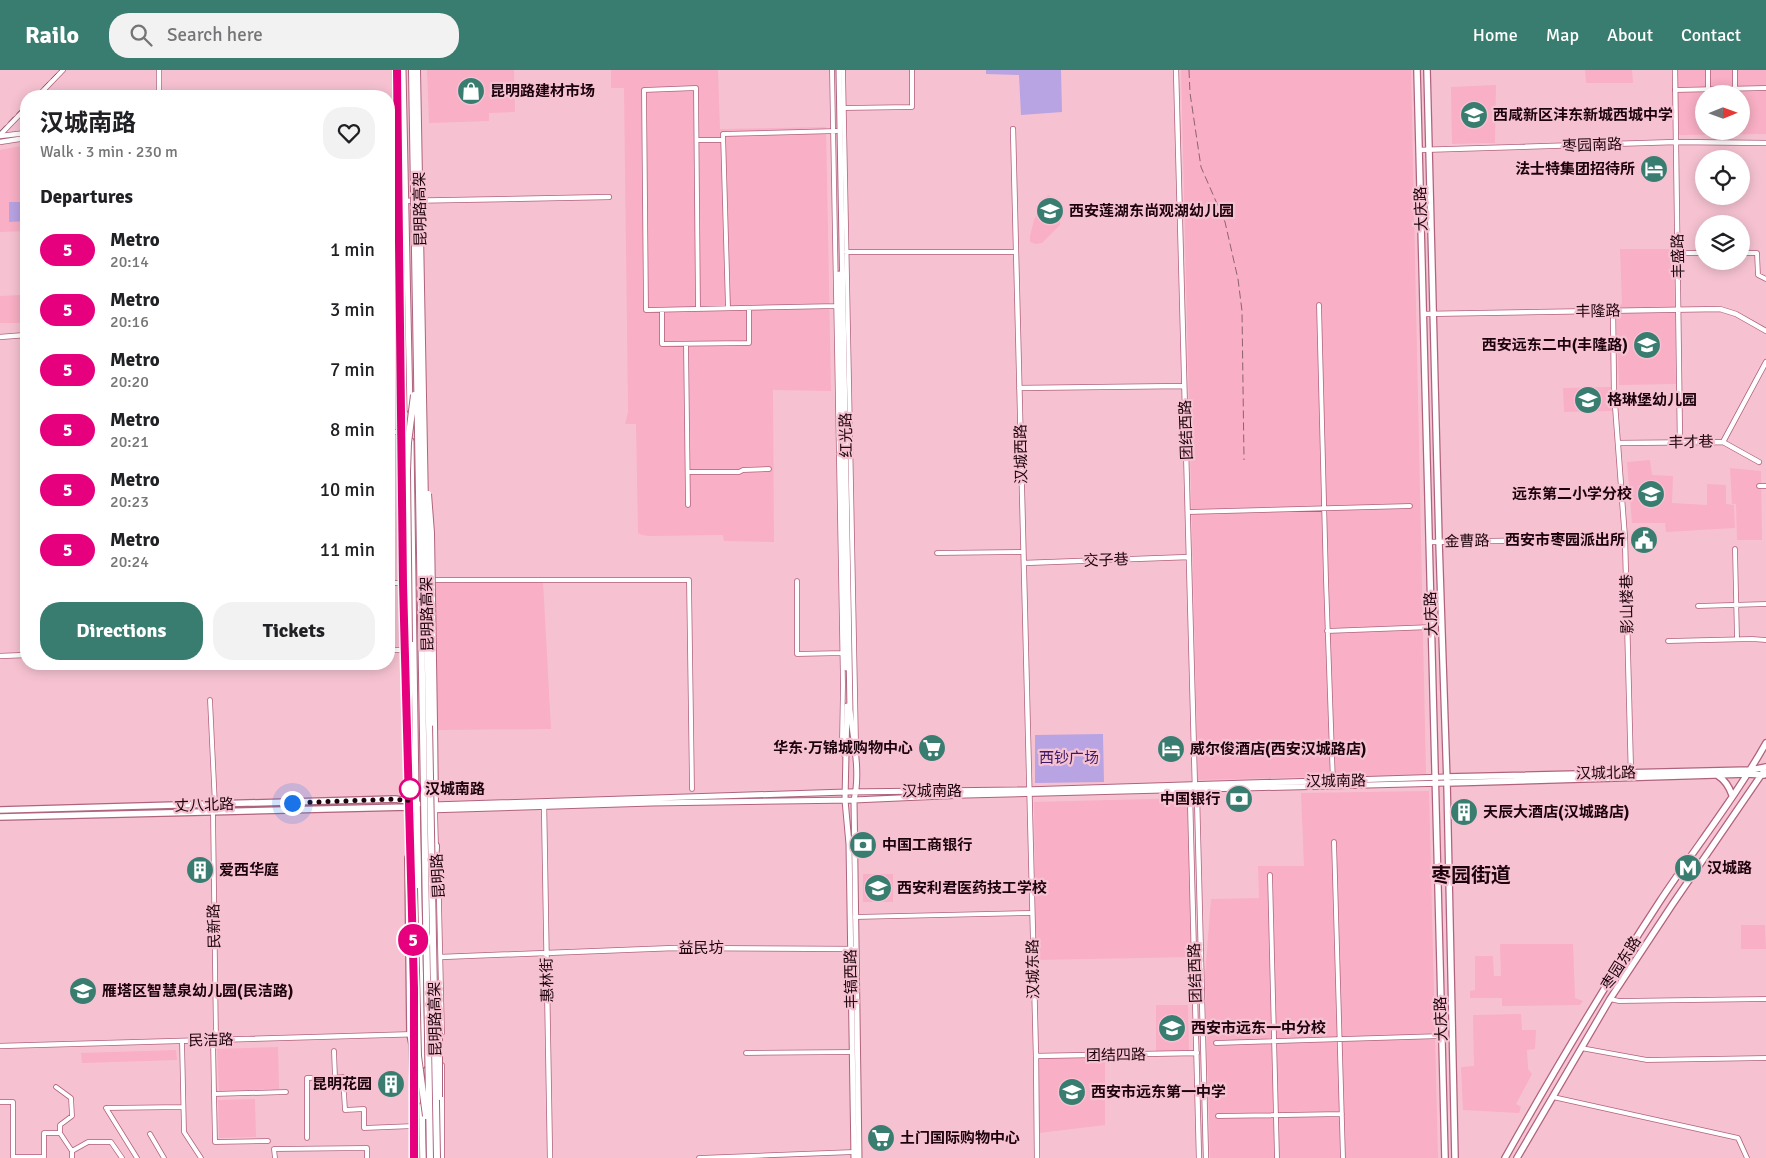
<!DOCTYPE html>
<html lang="en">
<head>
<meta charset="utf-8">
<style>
	body { margin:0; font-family:Signika,"Noto Sans SC",sans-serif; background:#f2f2f2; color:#202124; height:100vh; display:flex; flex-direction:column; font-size:19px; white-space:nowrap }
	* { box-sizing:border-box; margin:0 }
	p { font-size:16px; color:#757577 }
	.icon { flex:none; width:28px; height:28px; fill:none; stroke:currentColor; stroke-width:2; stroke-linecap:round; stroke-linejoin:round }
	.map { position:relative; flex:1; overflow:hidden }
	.sheet { position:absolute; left:20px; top:20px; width:375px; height:580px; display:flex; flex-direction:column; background:#fff; border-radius:20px; box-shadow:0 2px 12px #0003 }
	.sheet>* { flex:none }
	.badge { padding:0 10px; border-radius:16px; font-size:18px; line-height:32px }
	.needle { width:32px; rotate:89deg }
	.controls { position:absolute; left:1695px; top:15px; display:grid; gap:10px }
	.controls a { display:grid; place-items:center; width:55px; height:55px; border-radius:50%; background:#fff; box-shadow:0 2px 12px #0003; font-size:25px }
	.you { position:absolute; width:25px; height:25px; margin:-12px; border:4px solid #fff; border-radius:50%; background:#1a73e8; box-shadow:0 0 0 8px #1a73e833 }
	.map>.badge { position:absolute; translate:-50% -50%; box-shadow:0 0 0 2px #fff }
	h2 { padding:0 20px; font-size:19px; line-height:45px }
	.round { display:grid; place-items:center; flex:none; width:52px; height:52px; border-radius:20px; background:#f2f2f2 }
	.summary { display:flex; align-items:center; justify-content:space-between; height:85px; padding:0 20px }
	h1 { font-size:24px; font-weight:700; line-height:38px }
	.action { display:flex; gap:10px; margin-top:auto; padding:10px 20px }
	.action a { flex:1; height:58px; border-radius:20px; background:#397d70; color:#fff; font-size:20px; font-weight:700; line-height:58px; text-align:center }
	.action a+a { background:#f2f2f2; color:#202124 }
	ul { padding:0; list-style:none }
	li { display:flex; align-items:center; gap:15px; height:60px; padding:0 20px }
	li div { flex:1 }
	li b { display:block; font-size:19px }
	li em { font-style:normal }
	li .badge { min-width:55px; font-weight:700; text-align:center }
	header { display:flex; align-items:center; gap:30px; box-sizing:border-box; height:70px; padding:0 25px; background:#397d70; color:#fff }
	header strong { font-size:24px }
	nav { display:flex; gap:28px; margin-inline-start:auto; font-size:18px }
	.search { width:350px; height:45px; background:#f2f2f2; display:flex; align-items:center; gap:12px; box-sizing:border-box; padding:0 18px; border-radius:20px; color:#757577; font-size:19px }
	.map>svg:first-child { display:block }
	.built { fill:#f9afc5; fill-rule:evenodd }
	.green { fill:#b8a3e3 }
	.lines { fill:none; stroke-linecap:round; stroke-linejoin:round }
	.minor-casing { stroke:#b0637d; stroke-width:5.5 }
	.tertiary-casing { stroke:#b0637d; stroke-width:6 }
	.secondary-casing { stroke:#b0637d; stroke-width:7 }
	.primary-casing { stroke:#b0637d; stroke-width:8 }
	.trunk-casing { stroke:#b0637d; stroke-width:8 }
	.minor { stroke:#fff; stroke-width:4 }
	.tertiary { stroke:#fff; stroke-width:4.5 }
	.secondary { stroke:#fff; stroke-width:5 }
	.primary { stroke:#fff; stroke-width:5.5 }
	.trunk { stroke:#fff; stroke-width:6 }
	.rail { stroke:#8c6471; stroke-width:1; stroke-dasharray:8 4; stroke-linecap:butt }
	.trunk-bridge-casing { stroke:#b0637d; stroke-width:8; stroke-linecap:butt }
	.trunk-bridge { stroke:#fff; stroke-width:6 }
	.line-casing { stroke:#fff; stroke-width:11 }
	.line { stroke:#e6007e; stroke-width:8 }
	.walk { stroke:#1d030d; stroke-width:5; stroke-dasharray:0 9 }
	.stop-dot { fill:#fff; stroke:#e6007e; stroke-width:2.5 }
	.labels { text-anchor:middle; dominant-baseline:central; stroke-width:4.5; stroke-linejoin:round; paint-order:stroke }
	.poi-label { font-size:15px; font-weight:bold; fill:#1d030d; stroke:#f6c2d1; text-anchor:start }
	.street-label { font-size:15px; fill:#1d030d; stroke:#f6c2d1 }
	.park-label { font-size:15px; fill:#3d1a69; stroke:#f6c2d1 }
	.stop-label { font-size:15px; font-weight:bold; fill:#1d030d; stroke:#f6c2d1; text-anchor:start }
	.district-label { font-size:20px; font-weight:bold; fill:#1d030d; stroke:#f6c2d1 }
</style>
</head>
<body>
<header>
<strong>Railo</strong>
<div class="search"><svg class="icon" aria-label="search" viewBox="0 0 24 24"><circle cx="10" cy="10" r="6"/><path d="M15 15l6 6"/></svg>Search here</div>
<nav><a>Home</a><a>Map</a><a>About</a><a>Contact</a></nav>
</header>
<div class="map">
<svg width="1766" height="1088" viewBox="0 0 1766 1088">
	<rect width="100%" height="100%" fill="#f6c2d1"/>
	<path class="built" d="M427 0H514L515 42 489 43V51L429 53Z
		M611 0H718L720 59 826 57 831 321 773 320 774 472 724 471 723 465 649 466 642 465 638 463 636 354H625L628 342 624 18H611Z
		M1181 0H1411L1426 704 1198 710Z
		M1585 0H1632L1633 13H1586Z
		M1677 0H1766V64L1679 65ZM1704 24H1741V61H1704Z
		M1496 15 1495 73 1452 74 1451 17Z
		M26 75V161L0 162V80Z
		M1048 125 1061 132 1060 155 1042 173 1036 174 1030 172V166L1034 150Z
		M1620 179H1674L1676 314 1619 315 1616 235 1622 234Z
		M20 225 21 253H0V226Z
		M1611 317 1612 341 1564 342 1563 318Z
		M1650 390 1652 405 1673 406 1672 433 1707 435V414L1726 415V434L1734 435 1735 458 1666 462 1665 453H1632L1627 392Z
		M1730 398 1761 401 1762 470H1737L1736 434H1732Z
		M543 511 551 659 437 660 435 513Z
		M1429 721 1438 1088H1210L1205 905 1211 829 1259 828 1258 796H1304L1301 723Z
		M1188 728 1192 887 1036 890 1034 732Z
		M893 804V832H863V804Z
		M1741 855H1765L1766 879H1741Z
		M1500 874H1573L1575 928 1583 931 1580 935 1502 936V928H1470V921L1475 920V886H1493L1494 906H1501Z
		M1156 935H1188L1189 981 1156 982Z
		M1521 944 1522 960H1536L1535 979 1527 980 1528 999 1532 1004 1516 1034 1521 1037 1519 1043 1463 1040 1461 997 1474 996 1473 945Z
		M278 977 279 1019 219 1021 217 979Z
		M176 980 177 990 82 993 81 983Z
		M1105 987V1055L1039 1063 1038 988Z
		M255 1029 256 1067 219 1068 218 1030Z"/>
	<path class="green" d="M986 0H1061L1062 42 1021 45 1019 5 986 4Z
		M9 132H26V151L9 152Z
		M1103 664 1104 712 1035 713V665Z"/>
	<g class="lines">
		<g class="minor-casing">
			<path id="minor" d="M832 0 843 615 842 671 844 685
				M843 0 856 672
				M1735 0V19
				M1708 19V0
				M1675 20 1766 18
				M38 26 63 0
				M844 38 912 37V0
				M0 65 26 38
				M697 70H723
				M846 182H1016
				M1678 183H1704
				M1741 183H1757L1758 205 1766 209
				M1319 235 1326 510 1333 713
				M728 238 723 64 837 61
				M698 239 696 18 644 20 646 240C710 239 774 237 837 236
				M662 240V274L749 273V238
				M686 274 688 435
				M389 362H401
				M688 402H739L743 400 769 399
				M1759 416H1766
				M1188 442 1410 436
				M1735 479 1737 569
				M937 483 1023 482
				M430 510H689L692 719
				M797 511V584L843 583
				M389 513H403
				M1698 536 1766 534
				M1327 561 1432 557
				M1668 571 1752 569 1766 570
				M210 630 215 735
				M435 738 436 776
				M213 742 216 970
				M1334 772 1343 1088
				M438 788 442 963
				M1270 805 1277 1088
				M855 847 1032 843
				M1610 929 1619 931 1766 929
				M213 970 214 1024 286 1022
				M182 971 184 1062 201 1088
				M1216 973 1442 966
				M1581 978 1647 990 1766 988
				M334 981 335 1008
				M746 983 852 982
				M442 995V1088
				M56 1017 71 1028 72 1046 60 1055V1063
				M214 1024 215 1072 268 1071
				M1553 1027 1738 1068 1747 1088
				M0 1032H13V1087H44V1063H60L72 1081V1088
				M106 1038 183 1037
				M106 1038 137 1088
				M1218 1046 1342 1044
				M150 1064 164 1088
				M307 1068V1008L343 1007 345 1040 364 1039V1058L414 1056
				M72 1081 88 1072H111L122 1088
				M275 1088 274 1079 367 1078V1088
				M699 1088 854 1082"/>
		</g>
		<g class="tertiary-casing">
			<path id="tertiary" d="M159 0V26
				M1176 0 1195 720 1197 727 1206 1088
				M1675 0 1680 372
				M1013 59 1036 986 1037 1088
				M0 66 26 63
				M0 72 26 68
				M1419 80 1676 72 1766 73
				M398 131 609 127
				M1613 241 1614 321 1625 469 1631 704
				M1424 244 1720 239 1736 244 1766 261
				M389 252 400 251
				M0 267 26 265
				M1019 318 1184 316
				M1723 372 1766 292
				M1618 373 1723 372 1759 392
				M1429 472 1625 469
				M1024 493 1189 487
				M389 580H404
				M0 586 26 585
				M1195 720 1190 727 1199 1088
				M544 734 550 1088
				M441 887 674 878 854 879
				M0 976 420 964
				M1036 986 1197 983"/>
		</g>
		<g class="secondary-casing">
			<path id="secondary" d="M395 0 406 634
				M403 0 410 340
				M839 0 850 640C853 669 861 702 854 730L859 1088
				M839 204 846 598
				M411 371 416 723 417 734H419
				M847 636 845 730 849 774 854 1088
				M407 653 408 731
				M433 735 846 722 1024 720 1446 707
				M427 740 652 733 854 730 966 725 1447 713"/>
		</g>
		<g class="primary-casing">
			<path id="primary" d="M1417 0 1445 1088
				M1427 0 1439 472 1447 713 1455 1088
				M1717 705C1725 710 1729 716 1732 725
				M1446 707 1751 700 1766 697
				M1447 713 1747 704 1764 705
				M408 735 409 776
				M0 740 395 729 408 731 417 734 422 995
				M0 747 408 737 417 740
				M408 788 410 964 412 974 415 1088
				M422 1036 423 1088
				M1505 1088C1554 1001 1605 915 1660 831 1695 778 1735 728 1766 673
				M1517 1088 1610 929 1672 835 1766 698"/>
		</g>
		<g class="trunk-casing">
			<path id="trunk" d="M434 653 435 735
				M407 655 410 610 409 572
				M409 772 414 818
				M435 796 436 776"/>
		</g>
		<use href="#minor" class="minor"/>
		<use href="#tertiary" class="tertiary"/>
		<use href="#secondary" class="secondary"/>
		<use href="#primary" class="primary"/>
		<use href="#trunk" class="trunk"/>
		<path class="rail" d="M1189 0 1190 23 1201 97 1225 152 1238 209 1242 241 1244 390
			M34 26 60 0
			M0 61 26 34"/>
		<g class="trunk-bridge-casing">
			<path id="trunk-bridge" d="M412 0 430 1088
				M417 0 437 1088
				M428 424 431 463 434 653
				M409 572 407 402 408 373 414 325
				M414 818 418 986 426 1046
				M439 962V1027"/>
		</g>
		<use href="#trunk-bridge" class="trunk-bridge"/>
	</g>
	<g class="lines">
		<g class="line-casing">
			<path id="line" d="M397 0 403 513 414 918V1088"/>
		</g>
		<use href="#line" class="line"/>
		<path class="walk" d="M292 733 396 729 408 731 407 724 410 719"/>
	</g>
	<defs>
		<g id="shop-disc" transform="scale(1.4375)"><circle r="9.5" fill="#397d70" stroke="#f6c2d1"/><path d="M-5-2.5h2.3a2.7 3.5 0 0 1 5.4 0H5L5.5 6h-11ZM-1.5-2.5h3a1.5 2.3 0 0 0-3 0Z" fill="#fff"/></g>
		<g id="school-disc" transform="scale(1.4375)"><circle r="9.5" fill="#397d70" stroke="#f6c2d1"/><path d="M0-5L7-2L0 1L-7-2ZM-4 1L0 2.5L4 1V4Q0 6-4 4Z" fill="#fff"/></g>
		<g id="hotel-disc" transform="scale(1.4375)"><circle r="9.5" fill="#397d70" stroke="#f6c2d1"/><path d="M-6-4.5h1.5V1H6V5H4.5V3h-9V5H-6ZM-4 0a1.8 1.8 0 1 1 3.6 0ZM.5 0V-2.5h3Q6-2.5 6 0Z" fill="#fff"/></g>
		<g id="civic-disc" transform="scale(1.4375)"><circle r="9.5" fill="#397d70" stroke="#f6c2d1"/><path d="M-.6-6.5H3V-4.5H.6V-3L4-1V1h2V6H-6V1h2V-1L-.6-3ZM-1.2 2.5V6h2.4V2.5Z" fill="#fff"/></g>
		<g id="supermarket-disc" transform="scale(1.4375)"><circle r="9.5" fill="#397d70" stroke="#f6c2d1"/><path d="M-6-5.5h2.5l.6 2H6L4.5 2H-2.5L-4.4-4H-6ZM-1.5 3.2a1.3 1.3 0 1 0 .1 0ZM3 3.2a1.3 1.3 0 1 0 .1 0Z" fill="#fff"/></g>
		<g id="bank-disc" transform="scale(1.4375)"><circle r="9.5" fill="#397d70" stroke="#f6c2d1"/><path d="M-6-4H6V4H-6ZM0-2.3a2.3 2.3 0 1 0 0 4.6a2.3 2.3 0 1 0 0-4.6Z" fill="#fff"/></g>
		<g id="building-disc" transform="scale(1.4375)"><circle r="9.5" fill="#397d70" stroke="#f6c2d1"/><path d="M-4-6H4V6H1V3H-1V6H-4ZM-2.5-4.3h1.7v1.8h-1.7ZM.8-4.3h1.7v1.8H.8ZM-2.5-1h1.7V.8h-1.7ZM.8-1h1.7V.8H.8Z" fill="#fff"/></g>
		<g id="metro-disc" transform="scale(1.4375)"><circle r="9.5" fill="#397d70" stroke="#f6c2d1"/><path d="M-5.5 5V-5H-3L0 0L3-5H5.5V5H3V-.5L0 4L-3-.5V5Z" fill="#fff"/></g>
	</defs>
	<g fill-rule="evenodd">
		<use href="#shop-disc" x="471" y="21"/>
		<use href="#school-disc" x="1474" y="45"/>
		<use href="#hotel-disc" x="1654" y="99"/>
		<use href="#school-disc" x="1050" y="141"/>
		<use href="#school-disc" x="1647" y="275"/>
		<use href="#school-disc" x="1588" y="330"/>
		<use href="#school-disc" x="1651" y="424"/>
		<use href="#civic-disc" x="1644" y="470"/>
		<use href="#supermarket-disc" x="932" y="678"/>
		<use href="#hotel-disc" x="1171" y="679"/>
		<use href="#bank-disc" x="1239" y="729"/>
		<use href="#building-disc" x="1464" y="742"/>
		<use href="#bank-disc" x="863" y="775"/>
		<use href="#metro-disc" x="1688" y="798"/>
		<use href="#building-disc" x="200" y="800"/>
		<use href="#school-disc" x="878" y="818"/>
		<use href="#school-disc" x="83" y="921"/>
		<use href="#school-disc" x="1172" y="958"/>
		<use href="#building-disc" x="391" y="1014"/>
		<use href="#school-disc" x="1072" y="1022"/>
		<use href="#supermarket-disc" x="881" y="1068"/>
	</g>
	<circle class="stop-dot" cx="410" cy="719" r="10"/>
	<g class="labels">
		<g class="poi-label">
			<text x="490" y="21">昆明路建材市场</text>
			<text x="1493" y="45">西咸新区沣东新城西城中学</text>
			<text x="1635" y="99" text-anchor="end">法士特集团招待所</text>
			<text x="1069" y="141">西安莲湖东尚观湖幼儿园</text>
			<text x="1628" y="275" text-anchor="end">西安远东二中(丰隆路)</text>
			<text x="1607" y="330">格琳堡幼儿园</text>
			<text x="1632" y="424" text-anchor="end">远东第二小学分校</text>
			<text x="1625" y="470" text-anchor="end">西安市枣园派出所</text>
			<text x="913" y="678" text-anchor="end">华东·万锦城购物中心</text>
			<text x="1190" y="679">威尔俊酒店(西安汉城路店)</text>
			<text x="1220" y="729" text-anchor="end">中国银行</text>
			<text x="1483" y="742">天辰大酒店(汉城路店)</text>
			<text x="882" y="775">中国工商银行</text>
			<text x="1707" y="798">汉城路</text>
			<text x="219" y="800">爱西华庭</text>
			<text x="897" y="818">西安利君医药技工学校</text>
			<text x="102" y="921">雁塔区智慧泉幼儿园(民洁路)</text>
			<text x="1191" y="958">西安市远东一中分校</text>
			<text x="372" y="1014" text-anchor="end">昆明花园</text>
			<text x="1091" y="1022">西安市远东第一中学</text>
			<text x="900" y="1068">土门国际购物中心</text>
		</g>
		<g class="street-label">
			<text transform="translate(1592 75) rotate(-2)">枣园南路</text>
			<text transform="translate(420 139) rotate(-91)">昆明路高架</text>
			<text transform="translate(1421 139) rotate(-92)">大庆路</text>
			<text transform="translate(1678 186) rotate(-91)">丰盛路</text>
			<text transform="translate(1598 241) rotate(-1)">丰隆路</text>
			<text transform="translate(1186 360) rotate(-92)">团结西路</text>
			<text transform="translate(846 365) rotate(-91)">红光路</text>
			<text transform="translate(1691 372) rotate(-1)">丰才巷</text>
			<text transform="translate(1021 384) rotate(-91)">汉城西路</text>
			<text transform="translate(1467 471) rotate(-1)">金曹路</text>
			<text transform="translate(1106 490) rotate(-2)">交子巷</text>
			<text transform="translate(1627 534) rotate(-91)">影山楼巷</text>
			<text transform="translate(427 544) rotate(-91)">昆明路高架</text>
			<text transform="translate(1431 544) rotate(-92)">大庆路</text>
			<text transform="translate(1606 703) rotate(-1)">汉城北路</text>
			<text transform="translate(1336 711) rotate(-1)">汉城南路</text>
			<text x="932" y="721">汉城南路</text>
			<text transform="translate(204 735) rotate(-2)">丈八北路</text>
			<text transform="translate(438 806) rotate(-93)">昆明路</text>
			<text transform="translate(214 856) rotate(-91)">民新路</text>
			<text x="701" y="878">益民坊</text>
			<text transform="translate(1621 893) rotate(-58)">枣园东路</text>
			<text transform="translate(1033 899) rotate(-91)">汉城东路</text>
			<text transform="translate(1195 903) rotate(-92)">团结西路</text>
			<text transform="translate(851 909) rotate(-91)">丰镐西路</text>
			<text transform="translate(547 910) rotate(-91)">惠林街</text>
			<text transform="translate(435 949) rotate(-91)">昆明路高架</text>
			<text transform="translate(1441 949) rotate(-92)">大庆路</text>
			<text transform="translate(211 970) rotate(-1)">民洁路</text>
			<text transform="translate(1116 985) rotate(-1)">团结四路</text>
		</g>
		<g class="park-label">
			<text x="1069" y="688">西钞广场</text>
		</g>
		<g class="stop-label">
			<text x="425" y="719">汉城南路</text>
		</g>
		<g class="district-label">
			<text x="1471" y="805">枣园街道</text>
		</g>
	</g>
</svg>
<div class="controls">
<a><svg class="needle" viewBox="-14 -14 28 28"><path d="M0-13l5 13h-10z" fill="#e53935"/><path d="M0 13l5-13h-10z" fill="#757577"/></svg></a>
<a><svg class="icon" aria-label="locate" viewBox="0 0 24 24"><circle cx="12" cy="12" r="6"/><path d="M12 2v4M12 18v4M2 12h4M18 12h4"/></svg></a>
<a><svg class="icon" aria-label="layers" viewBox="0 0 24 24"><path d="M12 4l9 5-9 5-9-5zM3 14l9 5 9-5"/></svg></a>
</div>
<div class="you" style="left:292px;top:733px"></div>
<b class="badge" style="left:413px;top:870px;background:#e6007e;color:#fff">5</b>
<section class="sheet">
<div class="summary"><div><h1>汉城南路</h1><p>Walk · 3 min · 230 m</p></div><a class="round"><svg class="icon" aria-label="heart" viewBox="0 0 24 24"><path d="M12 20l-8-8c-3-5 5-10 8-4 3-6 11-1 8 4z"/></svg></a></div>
<h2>Departures</h2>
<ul>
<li><span class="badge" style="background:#e6007e;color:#fff">5</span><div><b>Metro</b><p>20:14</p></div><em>1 min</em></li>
<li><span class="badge" style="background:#e6007e;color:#fff">5</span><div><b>Metro</b><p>20:16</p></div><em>3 min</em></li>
<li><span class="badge" style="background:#e6007e;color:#fff">5</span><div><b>Metro</b><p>20:20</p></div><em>7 min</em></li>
<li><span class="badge" style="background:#e6007e;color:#fff">5</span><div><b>Metro</b><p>20:21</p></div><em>8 min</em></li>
<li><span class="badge" style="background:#e6007e;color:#fff">5</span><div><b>Metro</b><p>20:23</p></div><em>10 min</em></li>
<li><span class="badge" style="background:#e6007e;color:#fff">5</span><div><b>Metro</b><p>20:24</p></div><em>11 min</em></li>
</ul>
<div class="action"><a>Directions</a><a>Tickets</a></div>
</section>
</div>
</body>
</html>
